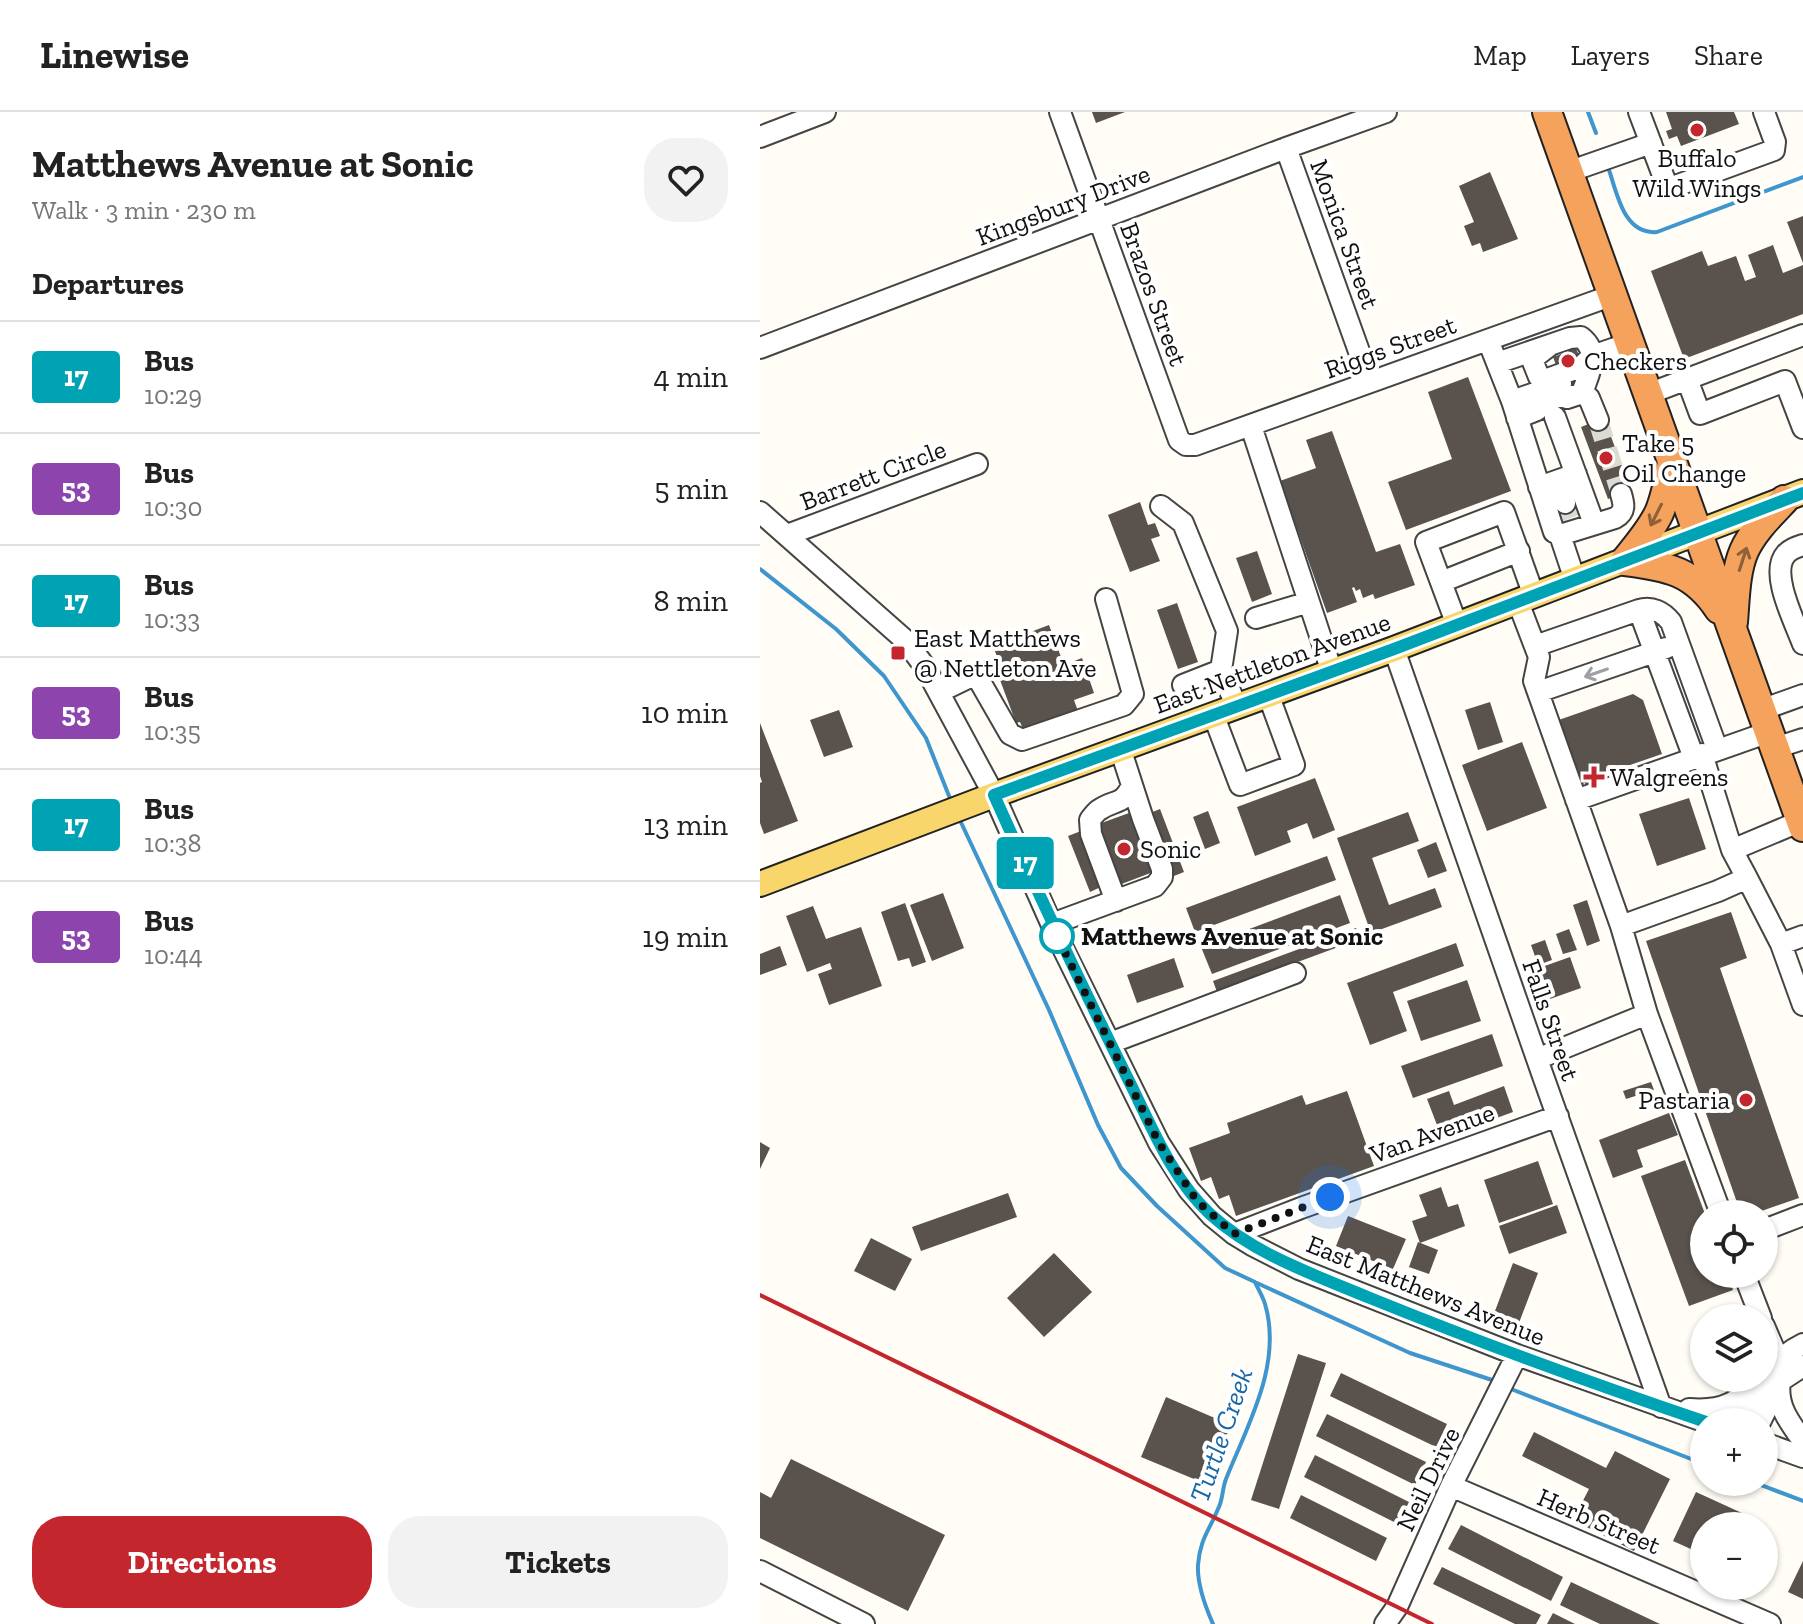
<!DOCTYPE html>
<html lang="en">
<head>
<meta charset="utf-8">
<style>
	body { margin:0; font-family:"Zilla Slab",serif; background:#f2f2f2; color:#222; height:100vh; display:flex; flex-direction:column; font-size:30px; white-space:nowrap }
	* { box-sizing:border-box; margin:0 }
	p { font-size:26px; color:#767676 }
	.icon { flex:none; width:44px; height:44px; fill:none; stroke:currentColor; stroke-width:2; stroke-linecap:round; stroke-linejoin:round }
	.map { position:relative; flex:1; overflow:hidden }
	.drawer { display:flex; flex-direction:column; background:#fff; width:760px }
	.drawer>* { flex:none }
	.badge { padding:0 16px; border-radius:6px; font-size:28px; line-height:52px }
	.tools { position:absolute; left:930px; top:1088px; display:grid; gap:16px }
	.tools a { display:grid; place-items:center; width:88px; height:88px; border-radius:50%; background:#fff; box-shadow:0 2px 6px #0004; font-size:40px }
	.you { position:absolute; width:40px; height:40px; margin:-20px; border:6px solid #fff; border-radius:50%; background:#1a73e8; box-shadow:0 0 0 12px #1a73e833 }
	.map>.badge { position:absolute; translate:-50% -50%; box-shadow:0 0 0 4px #fff }
	h2 { padding:0 32px; font-size:30px; line-height:72px }
	.round { display:grid; place-items:center; flex:none; width:84px; height:84px; border-radius:32px; background:#f2f2f2 }
	.head { display:flex; align-items:center; justify-content:space-between; height:136px; padding:0 32px }
	h1 { font-size:38px; font-weight:700; line-height:60px }
	.cta { display:flex; gap:16px; margin-top:auto; padding:16px 32px }
	.cta a { flex:1; height:92px; border-radius:32px; background:#c4262e; color:#fff; font-size:32px; font-weight:700; line-height:92px; text-align:center }
	.cta a+a { background:#f2f2f2; color:#222 }
	ul { padding:0; list-style:none }
	li { display:flex; align-items:center; gap:24px; height:112px; padding:0 32px; border-top:2px solid #e0e0e0 }
	li div { flex:1 }
	li b { display:block; font-size:30px }
	li em { font-style:normal }
	li .badge { min-width:88px; font-weight:700; text-align:center }
	header { display:flex; align-items:center; gap:48px; box-sizing:border-box; height:112px; padding:0 40px; background:#fff; border-bottom:2px solid #e0e0e0 }
	header strong { font-size:38px }
	nav { display:flex; gap:44px; margin-inline-start:auto; font-size:28px }
	main { display:flex; flex:1; min-height:0 }
	.map>svg:first-child { display:block }
	.lines { fill:none; stroke-linecap:round; stroke-linejoin:round }
	.stream { stroke:#3f96cf; stroke-width:4 }
	.building { fill:#5a524d }
	.minor-tunnel { stroke:#dbdad3; stroke-width:20; stroke-dasharray:20 10; stroke-linecap:butt }
	.minor-casing { stroke:#444; stroke-width:24 }
	.major-casing { stroke:#222; stroke-width:28 }
	.highway-casing { stroke:#222; stroke-width:32 }
	.minor { stroke:#fff; stroke-width:20 }
	.major { stroke:#f9d66b; stroke-width:24 }
	.highway { stroke:#f5a25d; stroke-width:28 }
	.rail { stroke:#c4262e; stroke-width:4 }
	.oneway { stroke:#8e613b }
	.oneway2 { stroke:#a0a0a0 }
	.line-casing { stroke:#fff; stroke-width:18 }
	.line { stroke:#00a3b4; stroke-width:12 }
	.walk { stroke:#111; stroke-width:8; stroke-dasharray:0 14.4 }
	.poi-dot { fill:#c4262e; stroke:#fff; stroke-width:3 }
	.stop-dot { fill:#fff; stroke:#00a3b4; stroke-width:4 }
	.labels { text-anchor:middle; dominant-baseline:central; stroke-width:8; stroke-linejoin:round; paint-order:stroke }
	.poi-label { font-size:26px; fill:#111; stroke:#fff; text-anchor:start }
	.street-label { font-size:26px; fill:#111; stroke:#fff }
	.stop-label { font-size:26px; font-weight:bold; fill:#111; stroke:#fff; text-anchor:start }
	.water-label { font-size:28px; font-style:italic; fill:#1768a6; stroke:#fff }
</style>
</head>
<body>
<header>
<strong>Linewise</strong>
<nav><a>Map</a><a>Layers</a><a>Share</a></nav>
</header>
<main>
<section class="drawer">
<div class="head"><div><h1>Matthews Avenue at Sonic</h1><p>Walk · 3 min · 230 m</p></div><a class="round"><svg class="icon" aria-label="heart" viewBox="0 0 24 24"><path d="M12 20l-8-8c-3-5 5-10 8-4 3-6 11-1 8 4z"/></svg></a></div>
<h2>Departures</h2>
<ul>
<li><span class="badge" style="background:#00a3b4;color:#fff">17</span><div><b>Bus</b><p>10:29</p></div><em>4 min</em></li>
<li><span class="badge" style="background:#8e44ad;color:#fff">53</span><div><b>Bus</b><p>10:30</p></div><em>5 min</em></li>
<li><span class="badge" style="background:#00a3b4;color:#fff">17</span><div><b>Bus</b><p>10:33</p></div><em>8 min</em></li>
<li><span class="badge" style="background:#8e44ad;color:#fff">53</span><div><b>Bus</b><p>10:35</p></div><em>10 min</em></li>
<li><span class="badge" style="background:#00a3b4;color:#fff">17</span><div><b>Bus</b><p>10:38</p></div><em>13 min</em></li>
<li><span class="badge" style="background:#8e44ad;color:#fff">53</span><div><b>Bus</b><p>10:44</p></div><em>19 min</em></li>
</ul>
<div class="cta"><a>Directions</a><a>Tickets</a></div>
</section>
<div class="map">
<svg width="1043" height="1512" viewBox="0 0 1043 1512">
	<rect width="100%" height="100%" fill="#fffdf5"/>
	<g class="lines">
		<path class="stream" d="M828 0 836 21
			M848 55C857 80 863 123 897 120L1043 65
			M0 457 76 517 124 564 166 626 191 689
			M198 704 289 898 338 1013 361 1056 397 1094 465 1156 495 1170C498 1177 503 1185 505 1192 523 1252 487 1314 466 1367 462 1377 463 1388 458 1397 449 1419 440 1427 438 1453 437 1473 445 1494 453 1512
			M497 1171 650 1241 735 1269
			M751 1277 944 1352
			M993 1370 1043 1389"/>
	</g>
	<path class="building" d="M332 0H365L336 11Z
		M906 0H974L979 12 921 34 917 24 909 27 906 19 912 17Z
		M730 60 758 127 723 140 720 131 712 134 704 114 714 110 699 74Z
		M1043 104V151L1027 110Z
		M1013 133 1023 161 1043 153V202L924 247 891 159 942 139 948 154 976 144 985 169 996 165 988 143Z
		M814 231 826 261 790 262 787 256 796 253 793 245 809 239 807 234Z
		M708 265 751 379 646 418 628 370 692 347 668 280Z
		M844 306 871 378 848 387 821 315Z
		M572 319 616 440 640 432 655 473 615 487 613 482 603 486 600 477 596 479 594 475 592 476 597 490 567 501 520 369 556 356 546 328Z
		M380 390 388 413 395 411 400 424 391 427 400 449 370 460 348 403Z
		M497 439 512 482 492 490 476 446Z
		M417 491 438 550 418 557 397 498Z
		M289 513 304 553 322 546 334 581 314 588 319 602 265 622 260 610 256 611 233 549 238 547 233 534Z
		M873 582 883 588 902 642 841 663 845 674 828 680 825 671 816 674 793 610Z
		M730 590 743 630 718 638 705 598Z
		M79 598 93 635 64 645 50 608Z
		M0 611 38 709 4 722 0 711V671L2 670 0 664Z
		M762 630 787 696 727 719 702 653Z
		M555 666 575 718 553 727 547 711 527 719 531 730 495 744 477 695Z
		M929 686 946 737 897 754 879 702Z
		M400 697 424 760 414 764 390 701Z
		M448 699 460 731 445 737 433 705Z
		M648 700 659 729 612 746 629 793 675 776 682 795 611 821 577 726Z
		M369 701 393 760 359 773 336 713Z
		M321 719 343 774 330 780 308 724Z
		M676 730 687 759 668 766 657 738Z
		M567 744 576 768 435 820 426 796Z
		M183 781 204 836 172 849 150 793Z
		M580 783 590 811 452 862 441 835Z
		M827 788 840 829 827 834 813 793Z
		M145 791 166 850 152 855 149 846 138 849 121 800Z
		M53 794 66 827 101 815 122 874 69 893 58 862 72 857 70 851 47 860 26 804Z
		M971 800 987 846 960 856 1039 1086 993 1102H981L886 829Z
		M596 816 600 827 457 880 453 869Z
		M809 817 817 838 803 842 796 822Z
		M785 828 792 848 778 853 771 833Z
		M696 831 704 854 633 880 647 919 610 933 587 871Z
		M20 834 27 853 0 863V842Z
		M810 845 821 876 790 887 779 856Z
		M414 846 424 875 377 891 367 863Z
		M707 868 721 909 661 929 647 889Z
		M732 922 743 954 653 986 641 954Z
		M891 970 894 978 866 987 863 979Z
		M744 974 753 1000 682 1026 667 987 689 979 694 993Z
		M587 979 614 1054 476 1104 469 1083 459 1087 451 1065 441 1069 429 1036 470 1021 467 1011 542 983 546 993Z
		M909 1001 918 1023 877 1038 883 1055 853 1066 839 1028Z
		M0 1030 10 1036 0 1057Z
		M925 1048 945 1102 944 1162H968L973 1178 929 1194 881 1064Z
		M778 1049 793 1092 739 1111 724 1068Z
		M681 1075 688 1095 698 1092 705 1114 660 1131 652 1109 667 1104 659 1083Z
		M248 1081 257 1105 161 1139 152 1115Z
		M797 1093 807 1121 749 1142 739 1114Z
		M588 1104 646 1127 633 1157 576 1134Z
		M111 1126 152 1147 135 1179 94 1159Z
		M658 1130 678 1138 669 1162 649 1155Z
		M294 1141 332 1180 284 1225 247 1186Z
		M753 1151 778 1161 757 1216 732 1207Z
		M538 1242 566 1251 519 1397 491 1388Z
		M581 1261 687 1312 676 1335 570 1284Z
		M406 1285 471 1313 446 1372 381 1345Z
		M567 1302 666 1350 655 1373 556 1324Z
		M774 1320 846 1356 855 1339 910 1367 874 1439 813 1408 829 1377 762 1344Z
		M555 1343 649 1390 638 1412 544 1365Z
		M31 1347 185 1423 148 1499 0 1426V1380L11 1386Z
		M936 1380 995 1407 991 1414H944V1443L913 1429Z
		M541 1383 627 1426 616 1449 530 1406Z
		M701 1413 803 1465 791 1489 688 1437Z
		M1043 1449V1487L1028 1480Z
		M682 1455 781 1503 776 1512H755L673 1472Z
		M811 1470 900 1512H840L800 1493Z
		M793 1501 815 1512H787Z"/>
	<g class="lines">
		<path class="minor-tunnel" d="M838 308 861 382
			M805 391 811 406"/>
		<g class="minor-casing">
			<path id="minor" d="M300 0 419 328 426 333H435L853 183
				M879 0 907 74 910 76 1014 38 1015 30 1004 0
				M0 25 65 0
				M526 36 610 270
				M808 60 891 31
				M728 228 752 289 794 420 800 423 815 468
				M789 234 776 244 773 250 779 265 785 268 815 257
				M0 236 526 36 626 0
				M737 251 810 226 821 225C841 241 829 261 822 281
				M823 253 832 244 870 231
				M927 267 940 302 1025 269 1043 316
				M822 281 829 286 838 308
				M888 282 1043 223
				M752 289 801 272
				M795 305 834 412
				M757 306 777 298 780 291 801 284 807 286 822 281
				M491 314 572 560
				M797 369 805 391
				M779 375 816 362
				M401 394 423 411 467 519 461 558 476 593
				M0 400 145 528 165 555 234 683 295 820 399 1031 429 1078 452 1104 474 1122 492 1133 539 1157 757 1243 946 1310
				M27 423 217 352
				M800 423 855 406C866 400 864 392 861 382
				M1043 433C1037 435 1030 437 1026 442 1009 461 1035 510 1043 532
				M681 470 759 439
				M758 490 779 545 774 569 861 814
				M879 498C892 494 903 500 911 510L957 637
				M496 506 549 490
				M697 513 666 430 744 400 774 484
				M775 534 879 498 934 646
				M634 537 783 964 901 1295
				M423 573 461 558
				M179 580 212 564 219 568 250 622 262 628 364 593 373 582 346 487
				M778 580 906 536
				M1001 598 1043 583
				M453 602 480 673 534 653 508 582
				M1015 636 1043 627
				M942 642 972 738
				M816 688 1009 620
				M987 766 972 738 1041 709
				M356 789 331 722 330 708C331 706 337 699 339 698 355 687 363 694 372 673
				M292 812 395 774 402 765V757L383 707 360 636
				M1043 824 1021 832 1043 893
				M887 902 861 814 958 779 987 766 1021 832
				M350 931 535 861
				M777 947 887 902 961 1102
				M1004 1118 1043 1103
				M474 1122 541 1096 798 1004
				M984 1162 1001 1206
				M1004 1214 1019 1249
				M1020 1269C1016 1293 1029 1310 1043 1329
				M929 1297C965 1300 977 1290 1002 1266
				M983 1310C999 1279 1009 1248 1043 1232
				M1000 1310 1020 1269 1043 1254
				M1004 1331 1043 1345
				M691 1374 1010 1512
				M0 1459 104 1512
				M625 1512 637 1495 691 1374 757 1243"/>
		</g>
		<g class="major-casing">
			<path id="major" d="M0 772 234 683 634 537 1043 380"/>
		</g>
		<g class="highway-casing">
			<path id="highway" d="M787 0 1043 715
				M865 449C907 454 934 459 959 497
				M865 449C877 434 891 418 899 401 906 385 909 367 912 350
				M973 510C975 487 975 460 984 439 993 419 1010 403 1024 388"/>
		</g>
		<use href="#minor" class="minor"/>
		<use href="#major" class="major"/>
		<use href="#highway" class="highway"/>
		<path class="rail" d="M0 1183 672 1512"/>
	</g>
	<defs><path id="oneway-shaft" d="M-6 0H5M1.5-3L5.5 0L1.5 3" fill="none" stroke-width="1.6" stroke-linecap="round" stroke-linejoin="round" transform="scale(2)"/></defs>
	<g class="oneway">
		<use href="#oneway-shaft" transform="translate(896 403) rotate(117)"/>
		<use href="#oneway-shaft" transform="translate(983 447) rotate(-72)"/>
	</g>
	<use class="oneway2" href="#oneway-shaft" transform="translate(836 561) rotate(161)"/>
	<g class="lines">
		<g class="line-casing">
			<path id="line" d="M946 1310C833 1272 721 1231 610 1186 555 1163 495 1143 450 1102 410 1065 390 1010 366 963 320 870 276 777 234 683L634 537 1043 381"/>
		</g>
		<use href="#line" class="line"/>
		<path class="walk" d="M297 824 295 820 399 1031 437 1089 474 1122 570 1085"/>
	</g>
	<g class="poi-dot">
		<circle cx="937" cy="18" r="8"/>
		<circle cx="808" cy="249" r="8"/>
		<circle cx="846" cy="346" r="8"/>
		<rect x="130" y="533" width="16" height="16" rx="4"/>
		<path d="M830 653h8v8h8v8h-8v8h-8v-8h-8v-8h8z"/>
		<circle cx="364" cy="737" r="8"/>
		<circle cx="986" cy="988" r="8"/>
	</g>
	<circle class="stop-dot" cx="297" cy="824" r="16"/>
	<g class="labels">
		<g class="poi-label">
			<text x="937" y="46" text-anchor="middle">Buffalo<tspan x="937" dy="30">Wild Wings</tspan></text>
			<text x="824" y="249">Checkers</text>
			<text x="862" y="331">Take 5<tspan x="862" dy="30">Oil Change</tspan></text>
			<text x="154" y="526">East Matthews<tspan x="154" dy="30">@ Nettleton Ave</tspan></text>
			<text x="850" y="665">Walgreens</text>
			<text x="380" y="737">Sonic</text>
			<text x="970" y="988" text-anchor="end">Pastaria</text>
		</g>
		<g class="street-label">
			<text transform="translate(303 93) rotate(-21)">Kingsbury Drive</text>
			<text transform="translate(585 122) rotate(70)">Monica Street</text>
			<text transform="translate(394 182) rotate(70)">Brazos Street</text>
			<text transform="translate(630 235) rotate(-20)">Riggs Street</text>
			<text transform="translate(113 363) rotate(-21)">Barrett Circle</text>
			<text transform="translate(512 551) rotate(-20)">East Nettleton Avenue</text>
			<text transform="translate(791 908) rotate(71)">Falls Street</text>
			<text transform="translate(672 1021) rotate(-20)">Van Avenue</text>
			<text transform="translate(666 1178) rotate(22)">East Matthews Avenue</text>
			<text transform="translate(668 1367) rotate(-64)">Neil Drive</text>
			<text transform="translate(839 1409) rotate(23)">Herb Street</text>
		</g>
		<g class="stop-label">
			<text x="321" y="824">Matthews Avenue at Sonic</text>
		</g>
		<g class="water-label">
			<text transform="translate(461 1323) rotate(-71)">Turtle Creek</text>
		</g>
	</g>
</svg>
<div class="tools">
<a><svg class="icon" aria-label="locate" viewBox="0 0 24 24"><circle cx="12" cy="12" r="6"/><path d="M12 2v4M12 18v4M2 12h4M18 12h4"/></svg></a>
<a><svg class="icon" aria-label="layers" viewBox="0 0 24 24"><path d="M12 4l9 5-9 5-9-5zM3 14l9 5 9-5"/></svg></a>
<a>+</a>
<a>−</a>
</div>
<div class="you" style="left:570px;top:1085px"></div>
<b class="badge" style="left:265px;top:751px;background:#00a3b4;color:#fff">17</b>
</div>
</main>
</body>
</html>
